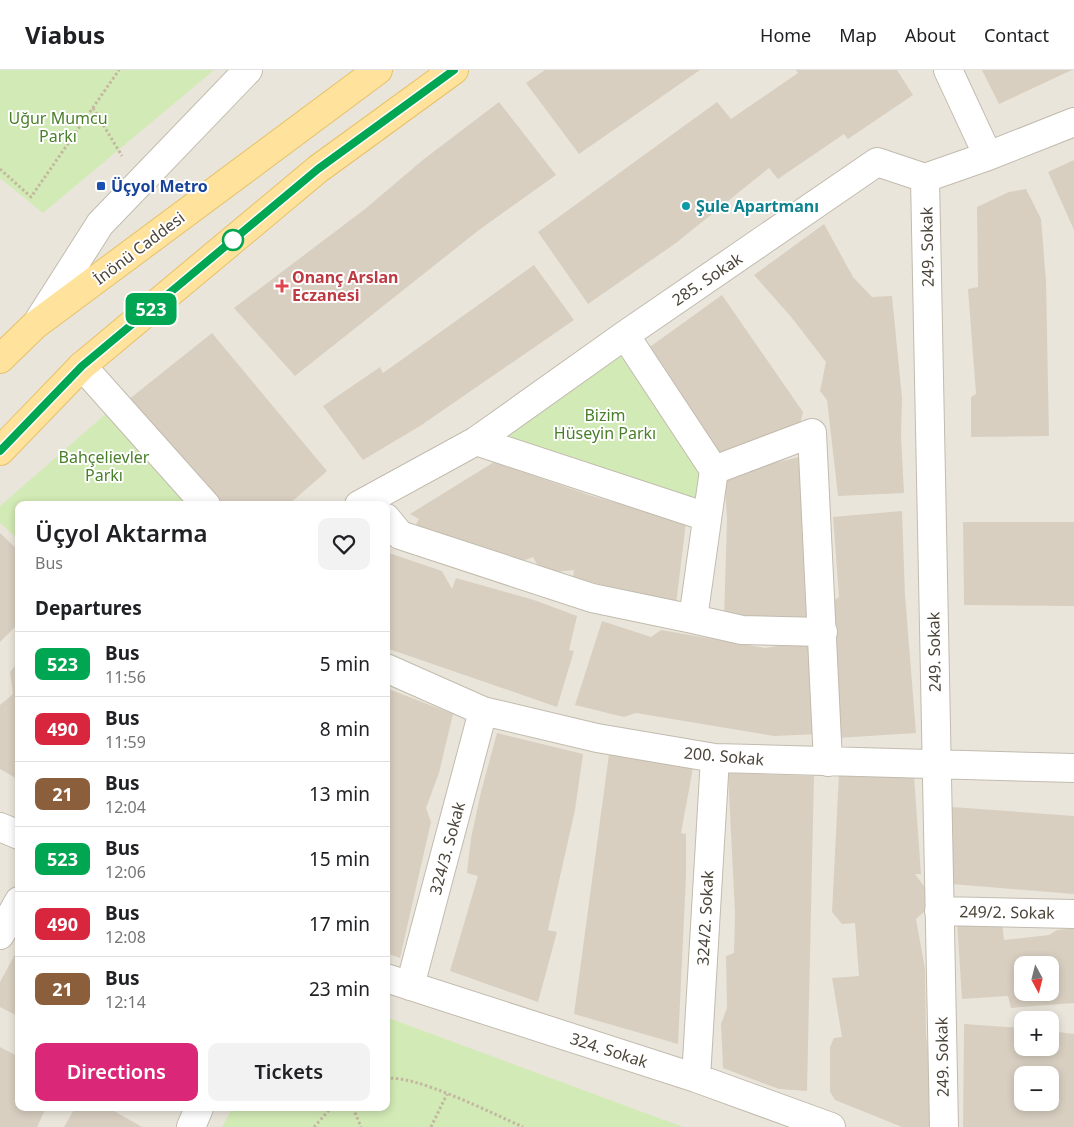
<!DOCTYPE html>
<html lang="en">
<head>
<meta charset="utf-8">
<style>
	body { margin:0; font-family:"Noto Sans",sans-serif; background:#f2f2f2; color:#202124; height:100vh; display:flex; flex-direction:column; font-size:19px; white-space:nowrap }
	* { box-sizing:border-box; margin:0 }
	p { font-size:16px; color:#757577 }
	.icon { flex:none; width:28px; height:28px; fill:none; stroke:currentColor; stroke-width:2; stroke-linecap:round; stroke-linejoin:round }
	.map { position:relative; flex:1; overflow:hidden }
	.details { position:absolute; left:15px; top:431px; width:375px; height:610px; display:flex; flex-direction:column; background:#fff; border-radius:10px; box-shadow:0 2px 8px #0003 }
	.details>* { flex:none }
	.badge { padding:0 10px; border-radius:8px; font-size:18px; line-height:32px }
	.needle { width:32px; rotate:173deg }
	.buttons { position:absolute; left:1014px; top:886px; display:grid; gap:10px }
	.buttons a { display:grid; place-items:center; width:45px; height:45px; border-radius:10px; background:#fff; box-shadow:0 2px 8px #0003; font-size:25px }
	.map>.badge { position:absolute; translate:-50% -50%; box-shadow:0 0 0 2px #fff }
	h2 { padding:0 20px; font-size:19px; line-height:45px }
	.round { display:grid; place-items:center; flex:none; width:52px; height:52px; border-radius:10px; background:#f2f2f2 }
	.overview { display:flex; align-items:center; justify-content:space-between; height:85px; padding:0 20px }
	h1 { font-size:24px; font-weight:600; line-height:38px }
	.action { display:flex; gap:10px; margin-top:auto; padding:10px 20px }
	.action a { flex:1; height:58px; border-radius:10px; background:#db2777; color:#fff; font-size:20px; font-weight:600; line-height:58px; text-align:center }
	.action a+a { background:#f2f2f2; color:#202124 }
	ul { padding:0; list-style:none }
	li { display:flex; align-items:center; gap:15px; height:65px; padding:0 20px; border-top:1px solid #e0e0e0 }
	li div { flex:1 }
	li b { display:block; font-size:19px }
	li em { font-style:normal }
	li .badge { min-width:55px; font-weight:700; text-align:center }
	header { display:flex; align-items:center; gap:30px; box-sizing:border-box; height:70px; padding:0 25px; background:#fff; border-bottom:1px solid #e0e0e0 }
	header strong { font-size:24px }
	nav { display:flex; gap:28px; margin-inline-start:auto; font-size:18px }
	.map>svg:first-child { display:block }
	.residential { fill:#eae5da; fill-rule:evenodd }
	.green { fill:#d2eab5 }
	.building { fill:#d8cfc1; fill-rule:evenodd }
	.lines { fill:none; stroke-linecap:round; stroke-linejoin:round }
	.minor-casing { stroke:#c2bbae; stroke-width:30 }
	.major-casing { stroke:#e6c16a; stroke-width:30 }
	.path { stroke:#c4b79f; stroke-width:3; stroke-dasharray:2.5 2.5; stroke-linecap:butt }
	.minor { stroke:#fff; stroke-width:28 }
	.major { stroke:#ffe39c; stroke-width:28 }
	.line-casing { stroke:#fff; stroke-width:11 }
	.line { stroke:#00a651; stroke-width:8 }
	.transit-dot { fill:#1a4fb4; stroke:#fff; stroke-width:2 }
	.culture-dot { fill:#0f9aa8; stroke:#fff; stroke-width:2 }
	.stop-dot { fill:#fff; stroke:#00a651; stroke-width:2.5 }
	.health-dot { fill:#e0444e; stroke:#fff; stroke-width:2 }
	.labels { text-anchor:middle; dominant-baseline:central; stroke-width:4; stroke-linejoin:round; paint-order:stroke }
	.park-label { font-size:16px; fill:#4a7f2a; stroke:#fff }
	.transit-label { font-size:16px; font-weight:bold; fill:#164399; stroke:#fff; text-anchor:start }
	.culture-label { font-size:16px; font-weight:bold; fill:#0d838f; stroke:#fff; text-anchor:start }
	.street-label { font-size:16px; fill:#4b4439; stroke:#fff }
	.health-label { font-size:16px; font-weight:bold; fill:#be3a42; stroke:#fff; text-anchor:start }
</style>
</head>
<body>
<header>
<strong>Viabus</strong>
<nav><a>Home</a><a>Map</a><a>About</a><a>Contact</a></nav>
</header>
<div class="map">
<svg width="1074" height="1057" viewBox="0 0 1074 1057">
	<rect width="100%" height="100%" fill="#f6f3ec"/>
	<path class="residential" d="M0 0H1074V1057H0ZM19 435H386V1038H19ZM1022 895H1050V922H1022ZM1022 950H1050V978H1022ZM1022 1005H1050V1032H1022Z"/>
	<path class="green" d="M0 0H214L43 143 0 108Z
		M617 281 703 403 702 439 500 373Z
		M108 342 188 435H19V470L0 453V436Z
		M386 947 683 1057H222L232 1038H386Z"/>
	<path class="building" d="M545 0H700L579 84 526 13Z
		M796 0H897L913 25 848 69 844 64 778 109 769 98 676 173 588 234 538 162 717 32 731 49 798 3Z
		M982 0H1072L999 34Z
		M499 32 556 105 479 160 295 306 234 238 365 139 424 89Z
		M1074 90V160L1048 102Z
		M1026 119 1041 149 1046 211 1049 366 971 367V327L976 324 968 219 978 217 977 137 1009 122Z
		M824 154 853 207 872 227 892 226 902 328 901 367 904 423 838 426 827 330 820 321 826 292 792 248 754 205Z
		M534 195 574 250 420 356 363 390 323 336 380 297 383 303Z
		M722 225 803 342 799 358 718 389 647 279Z
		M212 263 327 401 288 435H223L175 379 128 330Z
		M803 386 808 553 724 551 727 448 724 405Z
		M494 392 592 426 686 452 676 535 573 507 574 500 555 502 538 496 533 487 520 492 414 458 419 449 410 444Z
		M902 441 905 525 916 663 837 668 832 532 839 527 833 447Z
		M963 452H1074V536L964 535Z
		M0 463 19 481V553L0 572Z
		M386 482 442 501 452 519 456 508 534 530 577 546 569 580 574 581 557 637 386 578Z
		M602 551 651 567 661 560 765 578 815 570 819 664 774 666 636 643 624 647 575 635Z
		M19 591V710L0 699V635L13 624 10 602Z
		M386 618 453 644 439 703 426 738 431 752 400 888 386 883Z
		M497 663 583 684 575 740 548 860 557 862 538 932 450 901 478 806 467 803 471 768 481 722Z
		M609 684 693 698 681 763 686 764V807L678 974 574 944Z
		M728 703 814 706 807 1021 779 1019 723 998 721 954 727 938 726 886 734 883 735 843Z
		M839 703 914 706 921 804H915L926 819V840L916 849 925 899 926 965 936 1057H902L835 1030 830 1022V977L834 968 842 967 832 908 859 906 855 853 842 854 832 842Z
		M952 737 1074 746V824L951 814Z
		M1002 851 1004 870 1049 865 1057 860 1074 858V933L1011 938 1008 926 962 929 957 853ZM1022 895H1050V922H1022Z
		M19 877V947L0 937V912Z
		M964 954 1022 958V978H1050V961L1074 964V1057H963ZM1022 1005H1050V1032H1022Z
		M0 977 19 987V1038H46L37 1057H0Z
		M75 1038H109L142 1057H64Z"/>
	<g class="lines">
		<g class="minor-casing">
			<path id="minor" d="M948 0 988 86
				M925 108 944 1057
				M37 253 100 154 248 0
				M82 296 206 435
				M476 371 707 447
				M714 400 812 363 828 692
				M359 435 476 371 625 265 877 92 925 108 988 86 1074 52
				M386 448 400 465 592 528 693 549 714 400 625 265
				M693 549 742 560 823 562
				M386 598 483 641 597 668 715 688 1074 698
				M0 757 19 765
				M939 841 1074 844
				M0 865 19 831
				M386 908 696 1008 831 1057
				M410 916 483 641
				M696 1008 715 688
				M191 1057 199 1038"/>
		</g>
		<g class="major-casing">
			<path id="major" d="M0 289 35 255 378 0
				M0 381 82 296 318 99 454 0"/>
		</g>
		<path class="path" d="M93 38 122 86
			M0 99 31 127 119 0
			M386 1009C410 1002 496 1045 523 1057
			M353 1038 361 1057
			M314 1057 331 1038
			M431 1057 447 1024"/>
		<use href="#minor" class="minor"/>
		<use href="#major" class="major"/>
	</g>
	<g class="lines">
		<g class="line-casing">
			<path id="line" d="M0 381 82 296 318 99 454 0"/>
		</g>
		<use href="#line" class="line"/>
	</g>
	<rect class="transit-dot" x="96" y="111" width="10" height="10" rx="2.5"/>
	<circle class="culture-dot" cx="686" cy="136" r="5"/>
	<circle class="stop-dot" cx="233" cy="170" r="10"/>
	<path class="health-dot" d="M279.5 208.5h5v5h5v5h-5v5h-5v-5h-5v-5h5z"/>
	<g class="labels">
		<g class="park-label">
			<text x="58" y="48">Uğur Mumcu<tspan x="58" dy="18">Parkı</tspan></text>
			<text x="605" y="345">Bizim<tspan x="605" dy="18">Hüseyin Parkı</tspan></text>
			<text x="104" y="387">Bahçelievler<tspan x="104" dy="18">Parkı</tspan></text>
		</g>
		<g class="transit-label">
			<text x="111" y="116">Üçyol Metro</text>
		</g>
		<g class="culture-label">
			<text x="696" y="136">Şule Apartmanı</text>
		</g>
		<g class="street-label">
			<text transform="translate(927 177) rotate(-91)">249. Sokak</text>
			<text transform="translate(139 178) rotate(-37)">İnönü Caddesi</text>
			<text transform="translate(707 209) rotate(-34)">285. Sokak</text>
			<text transform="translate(934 582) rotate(-91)">249. Sokak</text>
			<text transform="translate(724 686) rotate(5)">200. Sokak</text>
			<text transform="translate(447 778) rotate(-75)">324/3. Sokak</text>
			<text transform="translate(1007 842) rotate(1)">249/2. Sokak</text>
			<text transform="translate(705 848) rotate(-87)">324/2. Sokak</text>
			<text transform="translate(609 980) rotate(18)">324. Sokak</text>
			<text transform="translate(942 987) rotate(-91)">249. Sokak</text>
		</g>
		<g class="health-label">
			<text x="292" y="207">Onanç Arslan<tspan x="292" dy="18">Eczanesi</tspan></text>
		</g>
	</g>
</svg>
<div class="buttons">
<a><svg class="needle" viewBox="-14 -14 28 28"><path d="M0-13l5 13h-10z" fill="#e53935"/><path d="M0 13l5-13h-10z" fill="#757577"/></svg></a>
<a>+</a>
<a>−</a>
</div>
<b class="badge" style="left:151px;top:239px;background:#00a651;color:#fff">523</b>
<section class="details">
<div class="overview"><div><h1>Üçyol Aktarma</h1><p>Bus</p></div><a class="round"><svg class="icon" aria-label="heart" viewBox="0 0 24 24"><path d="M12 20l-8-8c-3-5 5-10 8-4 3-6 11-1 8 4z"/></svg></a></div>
<h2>Departures</h2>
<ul>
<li><span class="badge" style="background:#00a651;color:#fff">523</span><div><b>Bus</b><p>11:56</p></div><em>5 min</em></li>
<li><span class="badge" style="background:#d7263d;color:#fff">490</span><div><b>Bus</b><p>11:59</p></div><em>8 min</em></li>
<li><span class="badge" style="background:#8b5e3c;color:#fff">21</span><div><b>Bus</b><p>12:04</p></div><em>13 min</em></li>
<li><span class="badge" style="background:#00a651;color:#fff">523</span><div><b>Bus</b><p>12:06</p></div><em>15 min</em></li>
<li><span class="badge" style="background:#d7263d;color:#fff">490</span><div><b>Bus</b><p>12:08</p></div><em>17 min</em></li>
<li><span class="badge" style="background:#8b5e3c;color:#fff">21</span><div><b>Bus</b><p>12:14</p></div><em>23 min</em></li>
</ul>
<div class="action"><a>Directions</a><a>Tickets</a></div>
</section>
</div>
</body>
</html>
